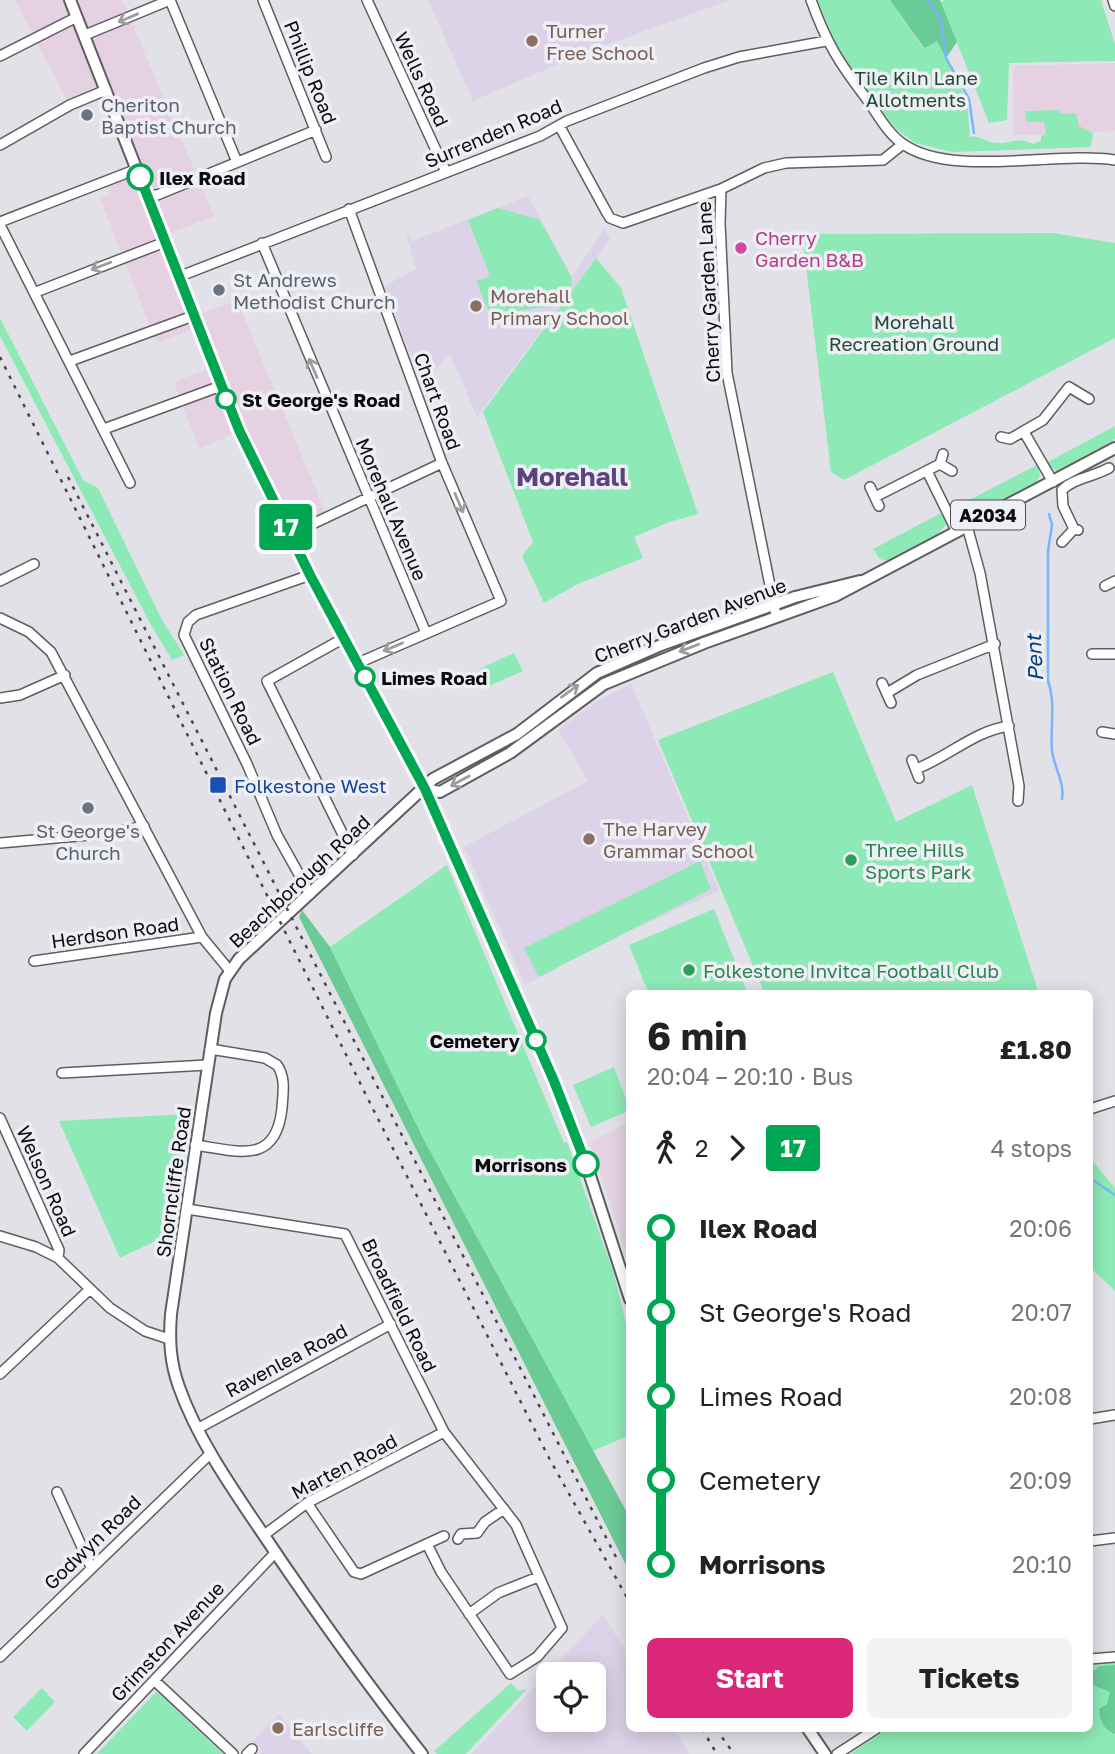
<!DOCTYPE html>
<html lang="en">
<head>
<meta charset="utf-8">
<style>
	body { margin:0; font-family:"Golos Text",sans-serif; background:#f2f2f2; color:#222; height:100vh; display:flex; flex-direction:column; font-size:26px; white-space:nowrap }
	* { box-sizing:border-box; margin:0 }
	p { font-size:23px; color:#767676 }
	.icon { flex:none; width:38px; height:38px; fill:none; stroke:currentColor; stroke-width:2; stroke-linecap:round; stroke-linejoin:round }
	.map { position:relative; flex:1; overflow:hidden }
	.sheet { position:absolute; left:626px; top:990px; width:467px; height:742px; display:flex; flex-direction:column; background:#fff; border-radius:10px; box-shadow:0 4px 18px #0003 }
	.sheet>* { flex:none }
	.badge { padding:0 14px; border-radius:5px; font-size:24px; line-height:46px }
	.tools { position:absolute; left:536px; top:1662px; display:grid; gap:14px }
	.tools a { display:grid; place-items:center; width:70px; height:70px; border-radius:10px; background:#fff; box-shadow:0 4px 18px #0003; font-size:35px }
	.map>.badge { position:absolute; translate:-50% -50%; box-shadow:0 0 0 4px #fff }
	.legs { display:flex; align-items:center; gap:10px; height:77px; padding:0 21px; font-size:23px }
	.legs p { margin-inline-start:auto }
	.overview { display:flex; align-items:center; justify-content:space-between; height:119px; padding:0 21px }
	h1 { font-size:38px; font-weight:700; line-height:52px }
	.cta { display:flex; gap:14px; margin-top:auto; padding:14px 21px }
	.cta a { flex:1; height:80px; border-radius:10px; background:#db2777; color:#fff; font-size:28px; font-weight:700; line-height:80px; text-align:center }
	.cta a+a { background:#f2f2f2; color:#222 }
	ul { padding:0 21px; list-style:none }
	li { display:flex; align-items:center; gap:24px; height:84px; font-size:26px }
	li i { display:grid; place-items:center; width:10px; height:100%; margin:0 9px; background:currentColor }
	li i::after { content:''; width:18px; height:18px; margin:-9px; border:5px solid; border-radius:50%; background:#fff }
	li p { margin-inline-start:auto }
	li:first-child i { background:linear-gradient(#0000 50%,currentColor 0) }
	li:last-child i { background:linear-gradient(currentColor 50%,#0000 0) }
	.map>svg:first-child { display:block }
	.commercial { fill:#e5d1e1 }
	.education { fill:#ddd3e8; fill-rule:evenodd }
	.green { fill:#8deab6 }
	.forest { fill:#6bcb97 }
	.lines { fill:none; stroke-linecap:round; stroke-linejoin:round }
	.stream { stroke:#7ab4fb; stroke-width:2.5 }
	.minor-casing { stroke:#5d5d62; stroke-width:12 }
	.major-casing { stroke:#5d5d62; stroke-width:14 }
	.minor { stroke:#fff; stroke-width:9 }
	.major { stroke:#fff; stroke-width:10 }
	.rail { stroke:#48484b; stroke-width:2.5; stroke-dasharray:3.5 7; stroke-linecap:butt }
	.oneway { stroke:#9d9d9e }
	.line-1-casing { stroke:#fff; stroke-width:16 }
	.line-1 { stroke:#00a651; stroke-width:10 }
	.education-dot { fill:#8d6e63; stroke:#eeeef5; stroke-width:2.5 }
	.worship-dot { fill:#6b7280; stroke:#eeeef5; stroke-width:2.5 }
	.stop-1-dot { fill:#fff; stroke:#00a651; stroke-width:3.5 }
	.hotel-dot { fill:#d1479c; stroke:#eeeef5; stroke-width:2.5 }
	.transit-dot { fill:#1a4fb4; stroke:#eeeef5; stroke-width:2.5 }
	.leisure-dot { fill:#2e9e5b; stroke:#eeeef5; stroke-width:2.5 }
	.labels { text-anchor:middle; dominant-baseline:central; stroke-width:7; stroke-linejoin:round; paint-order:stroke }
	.shield { fill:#eeeef5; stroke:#4f4f53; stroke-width:2 }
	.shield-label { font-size:18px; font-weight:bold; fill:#0b0b0d }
	.education-label { font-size:19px; fill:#785e54; stroke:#eeeef5; text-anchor:start }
	.street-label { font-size:19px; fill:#0b0b0d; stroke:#eeeef5 }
	.park-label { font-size:19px; fill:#214934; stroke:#eeeef5 }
	.worship-label { font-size:19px; fill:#5b616d; stroke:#eeeef5; text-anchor:start }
	.stop-label { font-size:19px; font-weight:bold; fill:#0b0b0d; stroke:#eeeef5; text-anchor:start }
	.hotel-label { font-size:19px; fill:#b23c85; stroke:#eeeef5; text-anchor:start }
	.transit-label { font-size:19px; fill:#164399; stroke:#eeeef5; text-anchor:start }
	.leisure-label { font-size:19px; fill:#27864d; stroke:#eeeef5; text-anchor:start }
	.water-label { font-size:21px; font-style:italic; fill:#003d7b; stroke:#eeeef5 }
	.district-label { font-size:26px; font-weight:bold; fill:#5b4380; stroke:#eeeef5 }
</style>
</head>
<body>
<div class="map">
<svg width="1115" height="1754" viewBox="0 0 1115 1754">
	<rect width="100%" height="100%" fill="#e1e1e7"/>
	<path class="commercial" d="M15 0H122L214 216 166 235 197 315 237 300 326 514 290 531 242 430 199 449 174 382 210 368 195 329 158 342 153 334 100 198 111 194 108 185 134 174 103 93 71 108Z
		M1115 63V131L1014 135 1013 66Z
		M630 1122V1265L590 1142Z"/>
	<path class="education" d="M428 0H731L586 52 473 101Z
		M528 196 572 277 605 228 610 239 477 417 450 354 422 385 385 286 416 269 406 235 409 234 412 241Z
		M631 683 719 891 607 941 525 985 464 847 588 781 558 730 596 702Z
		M603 1615 630 1658V1729H674L689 1754H471ZM548 1675H593V1720H548Z
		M279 1714 312 1754H260L262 1751 252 1742Z"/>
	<path class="green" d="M817 0H890L923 48 937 40 967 101 970 137C979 135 983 140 991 142 1011 146 1015 135 1033 144L1041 141V136L1046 134 1044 122H1027L1025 111 1059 110 1060 114 1076 113 1079 126 1093 133 1091 147 952 152 915 143 894 127 841 56Z
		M945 0H1101L1115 44V61L1009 63 1007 120 989 123 941 2Z
		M498 208 540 220 572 278 571 286 548 307 490 314 476 281 490 276 468 220Z
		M1052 233 1115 243V338L844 480 831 472 802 234Z
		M596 258 621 288 698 514 669 522 634 537 643 558 580 583 544 603 522 556 533 542 483 412Z
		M0 318 83 480 98 488 161 618 184 655 172 660 151 625 0 336Z
		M1115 426V439L1059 473 1046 463Z
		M1037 465 1040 475 1034 487 964 522 953 518 950 510Z
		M943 512 947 524 932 539 890 562 880 559 873 549Z
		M514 653 523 671 487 687 479 669Z
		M833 672 896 822 972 785 1039 994H765L658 740Z
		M700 861 711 889 539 977 524 948Z
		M447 865 564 1143 567 1142 614 1274 630 1341V1435L593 1451 424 1140 330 947Z
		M714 909 748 994H649L629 945Z
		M614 1067 630 1110 591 1127 573 1085Z
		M187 1114 172 1233 120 1258 59 1121Z
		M1090 1158 1115 1188V1291L1090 1267Z
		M1115 1663V1754H850L888 1729H1090V1666Z
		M511 1683 518 1691 527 1689 466 1754H437L434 1751Z
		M42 1688 55 1702 27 1731 13 1717Z
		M156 1692 159 1693 223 1754H97Z"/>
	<path class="forest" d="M890 0H940L957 42 946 58 937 41 924 48Z
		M302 910 330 947 424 1140 630 1518V1573L299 917Z
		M1115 1665V1734C1103 1729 1100 1721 1099 1709L1107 1704 1110 1692 1090 1684V1673L1100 1666Z"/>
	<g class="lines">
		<path class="stream" d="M927 0 941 19 946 58 969 99 974 133
			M1049 514 1052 525 1048 551V681C1056 704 1050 727 1052 751 1054 767 1065 783 1062 799
			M1090 1178 1115 1195"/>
		<g class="minor-casing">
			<path id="minor" d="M263 0 326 157
				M367 0 446 172
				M811 0C826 42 839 63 866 98 877 113 887 133 903 144 951 178 1056 151 1115 160
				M1113 0 1115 6
				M85 35 170 0 237 162
				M0 56 77 17
				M560 127 607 213 610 218 623 223 721 189 764 168 786 163 883 160 903 144
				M0 145 70 105 106 90
				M721 189 720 223 727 373 776 615
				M147 195H157L316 130
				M349 209 442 463 501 601 358 663
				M0 222 137 169
				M0 225 130 483
				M262 243 426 633
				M178 277 540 136 567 121 704 68 739 57 826 41
				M36 292 165 242
				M70 361 193 316
				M104 429 221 386
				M1024 432 1053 482
				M1001 437 1010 439 1043 420 1069 387 1089 399
				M940 464 952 471
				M927 471 957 532
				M870 487 879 506
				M875 497 940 464 943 454
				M967 526 980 573 1019 786 1018 801
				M1074 529 1063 506 1062 490C1074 478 1093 477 1109 468
				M289 535 442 463
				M1062 542 1074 529 1078 530
				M0 581 34 564
				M1105 586 1115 581
				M0 618 29 632 51 652 202 937 230 971
				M344 638 267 681 353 855
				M1092 654H1115
				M882 683 891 703
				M887 693 917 675 995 644
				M0 698 20 695 65 675
				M1102 732 1115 734
				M912 760 919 778
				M916 769C948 757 974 731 1009 726
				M0 843 111 833 144 826
				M310 894 277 835 247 764 184 635 188 622 196 615 310 575
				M34 961 202 937
				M62 1073 207 1065
				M1090 1109 1115 1101
				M0 1118 59 1250 58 1258
				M195 1145C238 1151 276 1166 282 1108 283 1092 286 1078 277 1065L265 1058 210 1049
				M187 1209 345 1234 444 1432 516 1525 562 1628 537 1657 510 1674 441 1572 427 1544
				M0 1236 36 1247 58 1258 110 1308 145 1331 169 1339
				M0 1374 89 1290
				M1090 1419 1115 1415
				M197 1429 391 1324
				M57 1492 91 1567
				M307 1503 354 1572 361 1574 444 1536
				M264 1535 307 1503 444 1432
				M458 1539 461 1534 477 1533 485 1522 504 1509
				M1090 1541 1115 1538
				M469 1614 498 1593 538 1577
				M0 1657 211 1453
				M1090 1659 1115 1657
				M155 1681 233 1754
				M84 1754 275 1553
				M247 1754 252 1749
				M837 1754 876 1729"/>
		</g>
		<g class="major-casing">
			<path id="major" d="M70 0 239 430 289 535 425 789 554 1081 583 1154 630 1299
				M425 789 440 792 510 753 604 684 704 643 835 596 1115 448
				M808 1729 825 1754
				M422 1754C366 1683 314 1610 263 1534 232 1488 198 1440 179 1387 170 1362 169 1340 171 1314L216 1013 225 979 239 959 433 779 517 734 597 673 661 645 795 597 860 581"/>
		</g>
		<use href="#minor" class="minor"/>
		<use href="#major" class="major"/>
		<path class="rail" d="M0 357 369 1101 549 1458 630 1603
			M68 477 619 1563
			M702 1729 717 1754
			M716 1729 734 1754"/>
	</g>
	<defs><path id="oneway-shaft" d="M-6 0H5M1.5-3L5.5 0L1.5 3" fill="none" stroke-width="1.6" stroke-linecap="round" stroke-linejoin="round" transform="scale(1.75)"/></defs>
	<g class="oneway">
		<use href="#oneway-shaft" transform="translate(128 18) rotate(157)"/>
		<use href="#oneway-shaft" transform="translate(101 266) rotate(159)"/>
		<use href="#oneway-shaft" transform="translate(313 368) rotate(-113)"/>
		<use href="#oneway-shaft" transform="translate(459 503) rotate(67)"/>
		<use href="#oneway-shaft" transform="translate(393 647) rotate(157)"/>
		<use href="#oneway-shaft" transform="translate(689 648) rotate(159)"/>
		<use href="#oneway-shaft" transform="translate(570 691) rotate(-36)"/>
		<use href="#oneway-shaft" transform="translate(460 781) rotate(152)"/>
	</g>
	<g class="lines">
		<g class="line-1-casing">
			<path id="line-1" d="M140 177 239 430 310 575 425 789 554 1081 586 1164"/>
		</g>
		<use href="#line-1" class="line-1"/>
	</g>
	<g class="education-dot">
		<circle cx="532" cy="41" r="7"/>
		<circle cx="476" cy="306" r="7"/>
		<circle cx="589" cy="839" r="7"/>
		<circle cx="278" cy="1728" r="7"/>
	</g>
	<g class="worship-dot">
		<circle cx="87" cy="115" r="7"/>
		<circle cx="219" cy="290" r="7"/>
		<circle cx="88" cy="808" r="7"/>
	</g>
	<g class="stop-1-dot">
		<circle cx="140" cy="177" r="12"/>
		<circle cx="226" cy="399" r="9"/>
		<circle cx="365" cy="677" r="9"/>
		<circle cx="536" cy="1040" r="9"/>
		<circle cx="586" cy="1164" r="12"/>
	</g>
	<circle class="hotel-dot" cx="741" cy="248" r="7"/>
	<rect class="transit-dot" x="209" y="776" width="18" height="18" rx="3.5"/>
	<g class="leisure-dot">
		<circle cx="851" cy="860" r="7"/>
		<circle cx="689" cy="970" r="7"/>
	</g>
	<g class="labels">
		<rect class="shield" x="951" y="500.5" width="74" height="29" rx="5"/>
		<g class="shield-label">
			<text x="988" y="515">A2034</text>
		</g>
		<g class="education-label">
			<text x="546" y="30">Turner<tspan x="546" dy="22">Free School</tspan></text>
			<text x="490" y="295">Morehall<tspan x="490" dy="22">Primary School</tspan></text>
			<text x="603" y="828">The Harvey<tspan x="603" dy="22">Grammar School</tspan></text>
			<text x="292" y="1728">Earlscliffe</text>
		</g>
		<g class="street-label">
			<text transform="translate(311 72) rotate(68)">Phillip Road</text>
			<text transform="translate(422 79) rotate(65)">Wells Road</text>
			<text transform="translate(493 133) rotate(-23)">Surrenden Road</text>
			<text transform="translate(708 292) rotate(-93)">Cherry Garden Lane</text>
			<text transform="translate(438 401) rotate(70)">Chart Road</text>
			<text transform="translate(392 509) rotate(67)">Morehall Avenue</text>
			<text transform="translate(690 620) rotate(-21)">Cherry Garden Avenue</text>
			<text transform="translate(231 691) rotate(64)">Station Road</text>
			<text transform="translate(299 881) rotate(-43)">Beachborough Road</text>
			<text transform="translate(115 932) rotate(-8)">Herdson Road</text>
			<text transform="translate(47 1181) rotate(66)">Welson Road</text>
			<text transform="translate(173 1182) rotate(-82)">Shorncliffe Road</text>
			<text transform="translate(400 1305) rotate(64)">Broadfield Road</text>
			<text transform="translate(286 1360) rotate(-28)">Ravenlea Road</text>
			<text transform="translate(344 1466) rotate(-28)">Marten Road</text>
			<text transform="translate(92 1542) rotate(-44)">Godwyn Road</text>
			<text transform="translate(167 1641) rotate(-47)">Grimston Avenue</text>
		</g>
		<g class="park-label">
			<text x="916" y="77">Tile Kiln Lane<tspan x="916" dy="22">Allotments</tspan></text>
			<text x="914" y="321">Morehall<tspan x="914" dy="22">Recreation Ground</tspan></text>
		</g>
		<g class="worship-label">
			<text x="101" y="104">Cheriton<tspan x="101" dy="22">Baptist Church</tspan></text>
			<text x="233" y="279">St Andrews<tspan x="233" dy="22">Methodist Church</tspan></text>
			<text x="88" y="830" text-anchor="middle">St George's<tspan x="88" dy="22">Church</tspan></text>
		</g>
		<g class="stop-label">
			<text x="159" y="177">Ilex Road</text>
			<text x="242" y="399">St George's Road</text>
			<text x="381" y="677">Limes Road</text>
			<text x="520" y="1040" text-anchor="end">Cemetery</text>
			<text x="567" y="1164" text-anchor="end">Morrisons</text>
		</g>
		<g class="hotel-label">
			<text x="755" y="237">Cherry<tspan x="755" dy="22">Garden B&amp;B</tspan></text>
		</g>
		<g class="transit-label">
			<text x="234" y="785">Folkestone West</text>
		</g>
		<g class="leisure-label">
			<text x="865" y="849">Three Hills<tspan x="865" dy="22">Sports Park</tspan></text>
			<text x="703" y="970">Folkestone Invitca Football Club</text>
		</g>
		<g class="water-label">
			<text transform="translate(1034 658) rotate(-93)">Pent</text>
		</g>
		<g class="district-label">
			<text x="572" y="476">Morehall</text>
		</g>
	</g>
</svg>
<div class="tools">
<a><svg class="icon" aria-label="locate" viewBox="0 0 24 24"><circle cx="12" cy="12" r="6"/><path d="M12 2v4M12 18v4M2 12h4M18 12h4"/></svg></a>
</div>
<b class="badge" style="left:286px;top:527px;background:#00a651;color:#fff">17</b>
<section class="sheet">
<div class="overview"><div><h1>6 min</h1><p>20:04 – 20:10 · Bus</p></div><b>£1.80</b></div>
<div class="legs"><svg class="icon" aria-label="walk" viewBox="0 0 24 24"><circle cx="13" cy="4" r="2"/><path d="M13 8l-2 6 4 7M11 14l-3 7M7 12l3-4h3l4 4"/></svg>2<svg class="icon" aria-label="forward" viewBox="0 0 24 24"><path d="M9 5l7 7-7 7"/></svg><b class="badge" style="background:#00a651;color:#fff">17</b><p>4 stops</p></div>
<ul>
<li><i style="color:#00a651"></i><b>Ilex Road</b><p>20:06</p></li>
<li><i style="color:#00a651"></i><span>St George's Road</span><p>20:07</p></li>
<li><i style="color:#00a651"></i><span>Limes Road</span><p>20:08</p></li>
<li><i style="color:#00a651"></i><span>Cemetery</span><p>20:09</p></li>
<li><i style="color:#00a651"></i><b>Morrisons</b><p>20:10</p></li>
</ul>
<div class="cta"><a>Start</a><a>Tickets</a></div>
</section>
</div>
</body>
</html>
